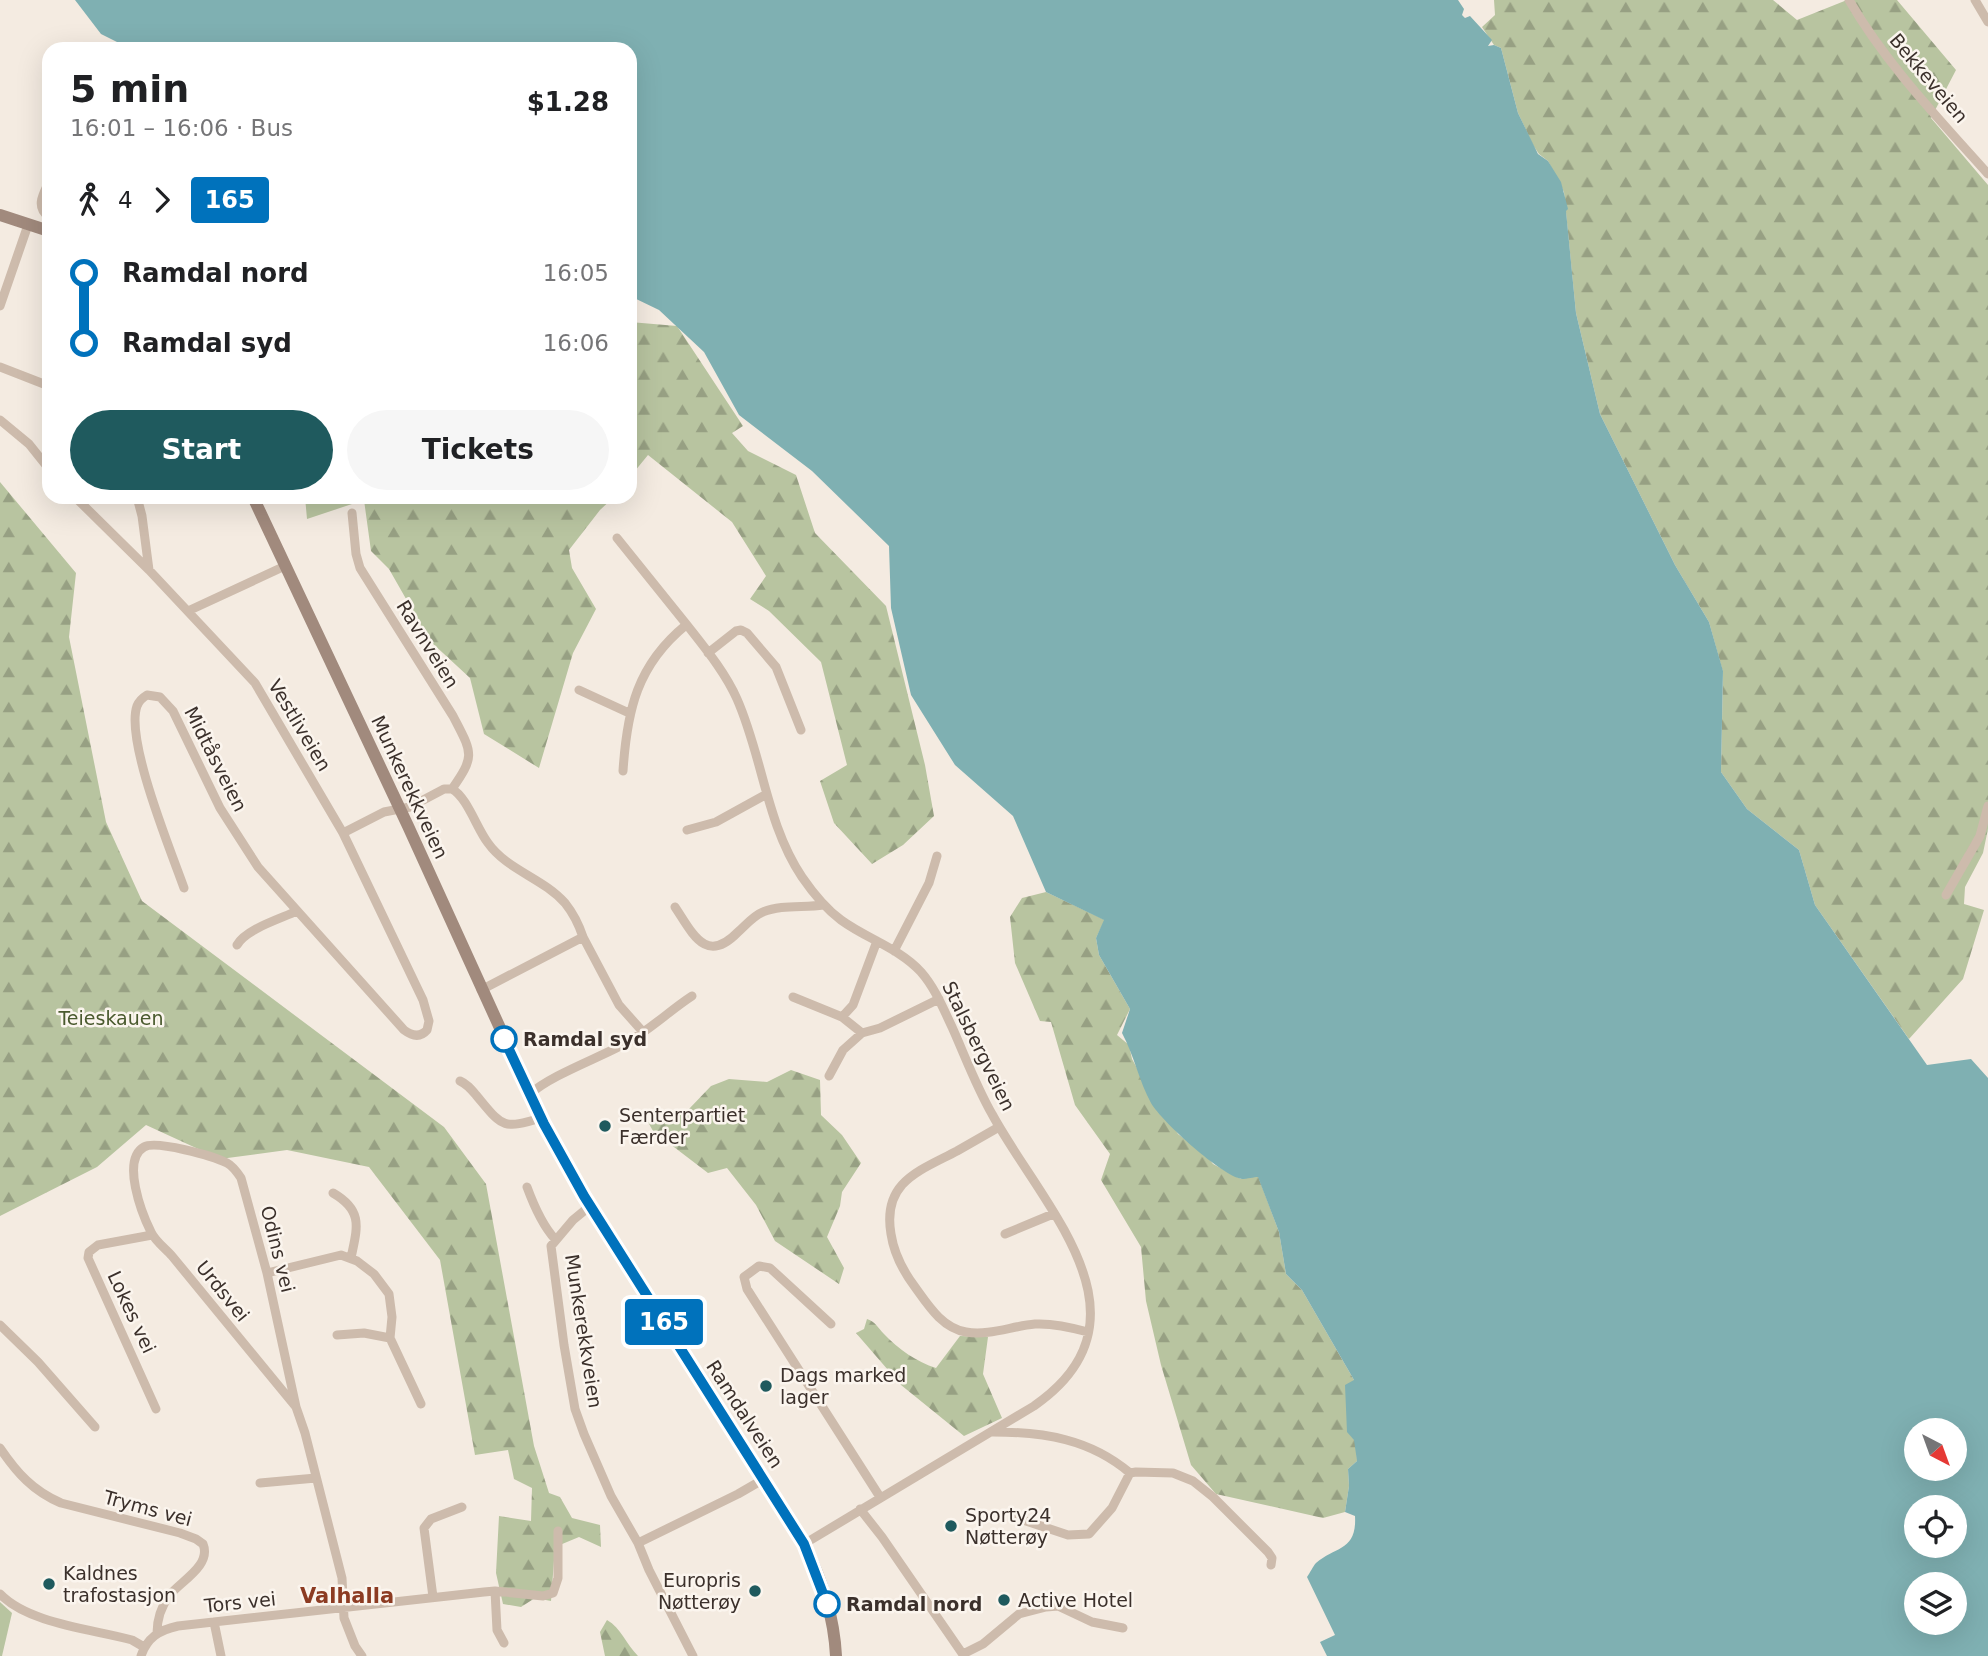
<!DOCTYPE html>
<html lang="en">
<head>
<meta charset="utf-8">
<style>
	body { margin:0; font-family:"DejaVu Sans",sans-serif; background:#f6f6f6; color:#202124; height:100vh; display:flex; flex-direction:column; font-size:26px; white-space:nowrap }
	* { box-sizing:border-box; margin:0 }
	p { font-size:23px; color:#757577 }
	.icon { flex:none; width:38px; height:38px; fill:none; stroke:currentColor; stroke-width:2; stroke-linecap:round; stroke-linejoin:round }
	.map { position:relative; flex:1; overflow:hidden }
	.side { position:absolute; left:42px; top:42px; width:595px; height:462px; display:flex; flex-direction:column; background:#fff; border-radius:21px; box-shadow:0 7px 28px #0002 }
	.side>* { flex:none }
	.badge { padding:0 14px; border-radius:5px; font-size:24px; line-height:46px }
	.needle { width:46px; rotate:139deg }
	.tools { position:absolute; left:1904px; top:1418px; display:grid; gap:14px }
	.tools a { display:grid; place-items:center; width:63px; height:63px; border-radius:50%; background:#fff; box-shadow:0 7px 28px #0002; font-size:35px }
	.map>.badge { position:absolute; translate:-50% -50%; box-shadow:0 0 0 4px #fff }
	.legs { display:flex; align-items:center; gap:10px; height:77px; padding:0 28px; font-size:23px }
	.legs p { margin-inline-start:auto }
	.overview { display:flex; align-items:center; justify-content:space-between; height:119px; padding:0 28px }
	h1 { font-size:38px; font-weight:700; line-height:52px }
	.button { display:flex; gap:14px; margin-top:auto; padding:14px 28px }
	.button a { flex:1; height:80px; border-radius:42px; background:#1f5a5e; color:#fff; font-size:28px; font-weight:700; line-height:80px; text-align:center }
	.button a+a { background:#f6f6f6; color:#202124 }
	ul { padding:0 28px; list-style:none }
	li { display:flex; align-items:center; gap:24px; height:70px; font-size:26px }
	li i { display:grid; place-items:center; width:10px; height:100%; margin:0 9px; background:currentColor }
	li i::after { content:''; width:18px; height:18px; margin:-9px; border:5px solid; border-radius:50%; background:#fff }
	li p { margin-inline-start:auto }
	li:first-child i { background:linear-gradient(#0000 50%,currentColor 0) }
	li:last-child i { background:linear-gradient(currentColor 50%,#0000 0) }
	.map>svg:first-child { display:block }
	.forest { fill:url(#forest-firs) }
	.green { fill:#b8c4a0 }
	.water { fill:#7fb0b2; fill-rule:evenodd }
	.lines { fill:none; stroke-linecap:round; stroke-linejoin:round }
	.street { stroke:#cdbbac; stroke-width:9 }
	.secondary { stroke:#a18a7d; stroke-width:12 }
	.line-1-casing { stroke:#fff; stroke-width:16 }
	.line-1 { stroke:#0072bc; stroke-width:10 }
	.stop-1-dot { fill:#fff; stroke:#0072bc; stroke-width:3.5 }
	.poi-dot { fill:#1f5a5e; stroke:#fbf5ee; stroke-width:2.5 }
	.labels { text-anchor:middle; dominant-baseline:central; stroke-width:5; stroke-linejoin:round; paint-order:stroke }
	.street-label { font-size:19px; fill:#3b302b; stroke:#fbf5ee }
	.park-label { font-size:19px; fill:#4a5a2e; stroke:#fbf5ee }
	.stop-label { font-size:19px; font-weight:bold; fill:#3b302b; stroke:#fbf5ee; text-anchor:start }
	.poi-label { font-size:19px; fill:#3b302b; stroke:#fbf5ee; text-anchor:start }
	.neighbourhood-label { font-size:21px; font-weight:bold; fill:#8c3b22; stroke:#fbf5ee }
</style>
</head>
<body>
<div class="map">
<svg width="1988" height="1656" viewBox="0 0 1988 1656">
	<defs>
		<pattern id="forest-firs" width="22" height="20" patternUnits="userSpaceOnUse" patternTransform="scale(1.75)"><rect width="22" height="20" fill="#b8c4a0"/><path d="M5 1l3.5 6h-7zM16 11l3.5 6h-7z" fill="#97a083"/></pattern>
	</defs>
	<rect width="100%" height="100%" fill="#f4ebe1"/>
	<path class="forest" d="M1494 0H1773L1797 20 1847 0H1897L1956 70 1931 118 1988 185V829L1983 853 1965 887 1964 904 1984 910 1963 979 1909 1039 1815 905 1799 850 1747 809 1721 772 1723 672 1709 622 1675 565 1600 414 1576 313 1564 192 1548 161 1539 154 1533 145 1518 113 1501 48 1494 45 1482 27 1495 15Z
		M630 322 677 326 743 426 732 433 748 451 796 475 815 533 886 606 925 765 934 816 903 845 872 864 834 823 820 781 847 765 821 662 769 611 750 599 766 576 732 522 648 455 630 477Z
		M0 482 76 573 69 637 106 822 142 901 444 1127 486 1184 534 1446 549 1493 560 1497 572 1518 600 1525 601 1547 579 1537 555 1547 551 1601 535 1598 521 1607 503 1604 496 1573 499 1516 531 1521 532 1488 514 1479 508 1450 475 1455 440 1260 369 1167 287 1150 220 1159 146 1125 97 1167 0 1216Z
		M305 497H614L600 510 569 550 572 568 596 609 573 653 539 768 484 734 470 678 430 641 389 569 371 551 364 500 307 519Z
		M1046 892 1105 920 1096 938 1099 955 1130 1009 1117 1035 1129 1045 1132 1059 1142 1077 1178 1134 1206 1155 1213 1164 1241 1179 1258 1176 1279 1232 1286 1274 1302 1290 1354 1380 1357 1461 1348 1469 1349 1486 1345 1512 1323 1518 1216 1494 1191 1465 1161 1365 1146 1301 1141 1247 1101 1180 1110 1154 1075 1105 1051 1022 1040 1021 1015 963 1010 917 1022 898Z
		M791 1070 820 1080 821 1115 842 1135 861 1163 842 1192 840 1206 827 1237 844 1268 839 1284 775 1241 756 1205 727 1168 708 1173 653 1131 648 1122 688 1110 711 1086 729 1079 767 1082Z
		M867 1319C876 1322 878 1328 884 1334 898 1349 917 1362 936 1368L960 1336 988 1337 983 1374 1002 1418 964 1436 901 1385 856 1333 864 1329Z
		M607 1620C621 1628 626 1644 638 1656H605L600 1632Z"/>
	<path class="green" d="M0 1602 12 1613 2 1656H0Z"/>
	<path class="water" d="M75 0H1458L1464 9 1462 15 1465 18 1470 16 1492 40 1488 46 1494 45 1501 48 1518 113 1538 154 1548 161 1561 182 1568 209 1566 211 1576 313 1600 414 1675 565 1709 622 1723 671 1721 772 1747 809 1799 850 1815 905 1927 1065 1971 1059 1988 1078V1656H1327L1320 1642 1335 1635 1307 1577C1310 1573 1313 1566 1316 1563 1336 1546 1357 1551 1355 1516L1345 1512 1349 1486 1348 1469 1357 1461 1354 1440 1347 1432 1345 1385 1354 1380 1302 1290 1286 1274 1279 1232 1258 1177C1254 1177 1247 1179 1242 1179 1222 1176 1162 1122 1151 1103 1139 1081 1134 1055 1122 1033L1130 1009 1099 955 1096 938 1104 920 1046 892 1013 816 955 765 911 695 891 608 889 546 812 471 739 415 704 352 659 310 630 296V49H131L101 34ZM1916 1430H1955V1468H1916ZM1916 1507H1955V1545H1916ZM1916 1584H1955V1622H1916Z"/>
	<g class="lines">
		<path class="street" d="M1849 0C1886 64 1939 119 1988 174
			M1975 0 1988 22
			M49 182C43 194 35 207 49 217
			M0 306 28 225
			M0 367 49 386
			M0 420 29 444 49 469
			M75 497 149 570 255 683 343 833
			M137 497 142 516 149 570
			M617 538C640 567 664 596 687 625 705 648 725 672 737 699 763 758 766 823 802 877 813 893 826 909 841 920 867 939 899 948 921 972 935 988 943 1008 952 1027 965 1056 976 1086 992 1114 1041 1205 1161 1318 1034 1406L804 1544
			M188 611 285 566
			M708 653 736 631 741 630 747 633 776 667 801 730
			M579 690 629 713
			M623 771C627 710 637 665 686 625
			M452 789C467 797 477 829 488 843 507 870 543 878 565 903 573 913 579 925 583 937L481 990
			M687 830 716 822 765 795
			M184 888C171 851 125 740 137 706 139 701 142 698 147 695L160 697 173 711 220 808 258 867 404 1030C412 1036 420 1038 427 1030L429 1021 423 1000 343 833 384 812 410 807 444 789H452C476 755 472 753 453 716L360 568 356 554 352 513
			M1946 895 1980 836 1988 806
			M675 907C693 934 706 965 738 932 746 925 753 916 763 912 781 904 805 908 823 905
			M583 937 619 1005 643 1032
			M237 945C246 929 280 919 297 911
			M894 951 929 883 937 856
			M793 997 842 1017 862 1033
			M842 1017 853 1005 877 941
			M829 1076 843 1050 862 1033 880 1028 939 999
			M460 1081C467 1084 471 1089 476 1095 502 1126 501 1130 541 1118
			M530 1094C551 1075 599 1058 626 1043 650 1030 669 1011 692 996
			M999 1127C985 1135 971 1143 957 1151 919 1171 882 1182 891 1234 894 1254 903 1271 915 1287 928 1305 942 1328 966 1332 989 1336 1012 1326 1035 1324 1053 1323 1070 1327 1088 1332
			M527 1187C534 1206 542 1225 555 1239
			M333 1193C364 1211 357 1228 351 1258
			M590 1206 573 1220 551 1246 564 1345 575 1409 584 1434 611 1496 638 1543 649 1570 693 1656
			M1005 1234 1053 1214
			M152 1235 98 1245 89 1252 88 1258 156 1409
			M267 1273 341 1255 357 1261 374 1274 389 1294 392 1317 390 1338 421 1404
			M831 1324 770 1268 759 1266 744 1277 747 1289 880 1497
			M0 1325 38 1362 95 1427
			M337 1335 364 1333 390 1338
			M296 1407 172 1256C166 1249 155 1241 151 1232 142 1214 121 1160 144 1147 156 1140 213 1156 227 1163 233 1166 237 1172 241 1178L267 1273 296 1407 305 1433 342 1578 344 1618 355 1646 362 1656
			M993 1432C1044 1432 1090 1439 1130 1473L1112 1508 1089 1534 1068 1535 1017 1518
			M0 1448C17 1473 33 1491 61 1503L180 1533 196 1539 203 1544C212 1566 179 1582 169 1596 161 1607 157 1620 157 1633
			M1130 1473 1136 1472 1173 1473 1193 1481 1213 1497 1268 1552 1272 1558 1271 1565
			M260 1483 316 1478
			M860 1509 882 1537 964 1656
			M638 1543 738 1494 764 1479
			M495 1591 543 1596 553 1593 558 1578V1531
			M0 1594C29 1624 92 1629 132 1640L144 1647
			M433 1597 424 1528 431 1519 462 1507
			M214 1622 221 1656
			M963 1654 983 1644 1019 1614 1046 1607 1058 1606 1092 1622 1123 1628
			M141 1656C147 1638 159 1630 178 1626L484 1592 495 1591 497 1630 504 1643"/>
		<path class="secondary" d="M0 215 49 231
			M253 497 408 826 541 1118 590 1206 804 1544C822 1579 834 1617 836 1656"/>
	</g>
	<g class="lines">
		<g class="line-1-casing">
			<path id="line-1" d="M504 1039 544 1124 584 1196 804 1544 827 1604"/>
		</g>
		<use href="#line-1" class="line-1"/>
	</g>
	<g class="stop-1-dot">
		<circle cx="504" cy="1039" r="12"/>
		<circle cx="827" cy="1604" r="12"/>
	</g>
	<g class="poi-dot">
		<circle cx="605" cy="1126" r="7"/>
		<circle cx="766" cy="1386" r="7"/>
		<circle cx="951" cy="1526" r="7"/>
		<circle cx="49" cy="1584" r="7"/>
		<circle cx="755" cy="1591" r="7"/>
		<circle cx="1004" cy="1600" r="7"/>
	</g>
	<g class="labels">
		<g class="street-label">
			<text transform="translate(1929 78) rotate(50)">Bekkeveien</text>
			<text transform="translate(428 644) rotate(58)">Ravnveien</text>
			<text transform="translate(300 725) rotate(59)">Vestliveien</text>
			<text transform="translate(216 759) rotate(63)">Midtåsveien</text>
			<text transform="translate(410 787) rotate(65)">Munkerekkveien</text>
			<text transform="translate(979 1046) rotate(64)">Stalsbergveien</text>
			<text transform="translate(278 1249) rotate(76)">Odins vei</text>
			<text transform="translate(223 1291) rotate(51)">Urdsvei</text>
			<text transform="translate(132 1312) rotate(65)">Lokes vei</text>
			<text transform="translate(584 1331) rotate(81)">Munkerekkveien</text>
			<text transform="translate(745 1414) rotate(57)">Ramdalveien</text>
			<text transform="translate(148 1508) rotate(15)">Tryms vei</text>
			<text transform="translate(240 1602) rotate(-6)">Tors vei</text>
		</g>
		<g class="park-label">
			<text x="111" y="1018">Teieskauen</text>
		</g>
		<g class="stop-label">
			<text x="523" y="1039">Ramdal syd</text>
			<text x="846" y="1604">Ramdal nord</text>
		</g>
		<g class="poi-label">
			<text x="619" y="1115">Senterpartiet<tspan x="619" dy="22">Færder</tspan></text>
			<text x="780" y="1375">Dags marked<tspan x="780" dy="22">lager</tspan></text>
			<text x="965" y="1515">Sporty24<tspan x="965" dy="22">Nøtterøy</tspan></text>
			<text x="63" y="1573">Kaldnes<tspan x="63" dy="22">trafostasjon</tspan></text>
			<text x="741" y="1580" text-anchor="end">Europris<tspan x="741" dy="22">Nøtterøy</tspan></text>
			<text x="1018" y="1600">Active Hotel</text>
		</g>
		<g class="neighbourhood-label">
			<text x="347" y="1596">Valhalla</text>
		</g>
	</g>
</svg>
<div class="tools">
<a><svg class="needle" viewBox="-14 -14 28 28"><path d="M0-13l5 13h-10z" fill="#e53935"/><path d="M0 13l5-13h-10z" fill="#757577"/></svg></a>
<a><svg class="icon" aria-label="locate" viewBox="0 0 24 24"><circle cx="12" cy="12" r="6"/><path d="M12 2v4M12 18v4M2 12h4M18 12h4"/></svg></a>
<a><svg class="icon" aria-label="layers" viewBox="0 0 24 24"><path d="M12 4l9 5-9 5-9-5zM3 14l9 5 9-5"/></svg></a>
</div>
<b class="badge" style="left:664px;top:1322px;background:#0072bc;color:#fff">165</b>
<section class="side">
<div class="overview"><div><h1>5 min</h1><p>16:01 – 16:06 · Bus</p></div><b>$1.28</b></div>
<div class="legs"><svg class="icon" aria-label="walk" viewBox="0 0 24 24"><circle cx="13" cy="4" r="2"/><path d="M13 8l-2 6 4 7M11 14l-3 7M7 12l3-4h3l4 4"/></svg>4<svg class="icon" aria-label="forward" viewBox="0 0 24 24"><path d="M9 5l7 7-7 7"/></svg><b class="badge" style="background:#0072bc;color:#fff">165</b></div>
<ul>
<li><i style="color:#0072bc"></i><b>Ramdal nord</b><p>16:05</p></li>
<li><i style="color:#0072bc"></i><b>Ramdal syd</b><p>16:06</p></li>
</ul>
<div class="button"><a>Start</a><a>Tickets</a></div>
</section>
</div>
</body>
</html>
